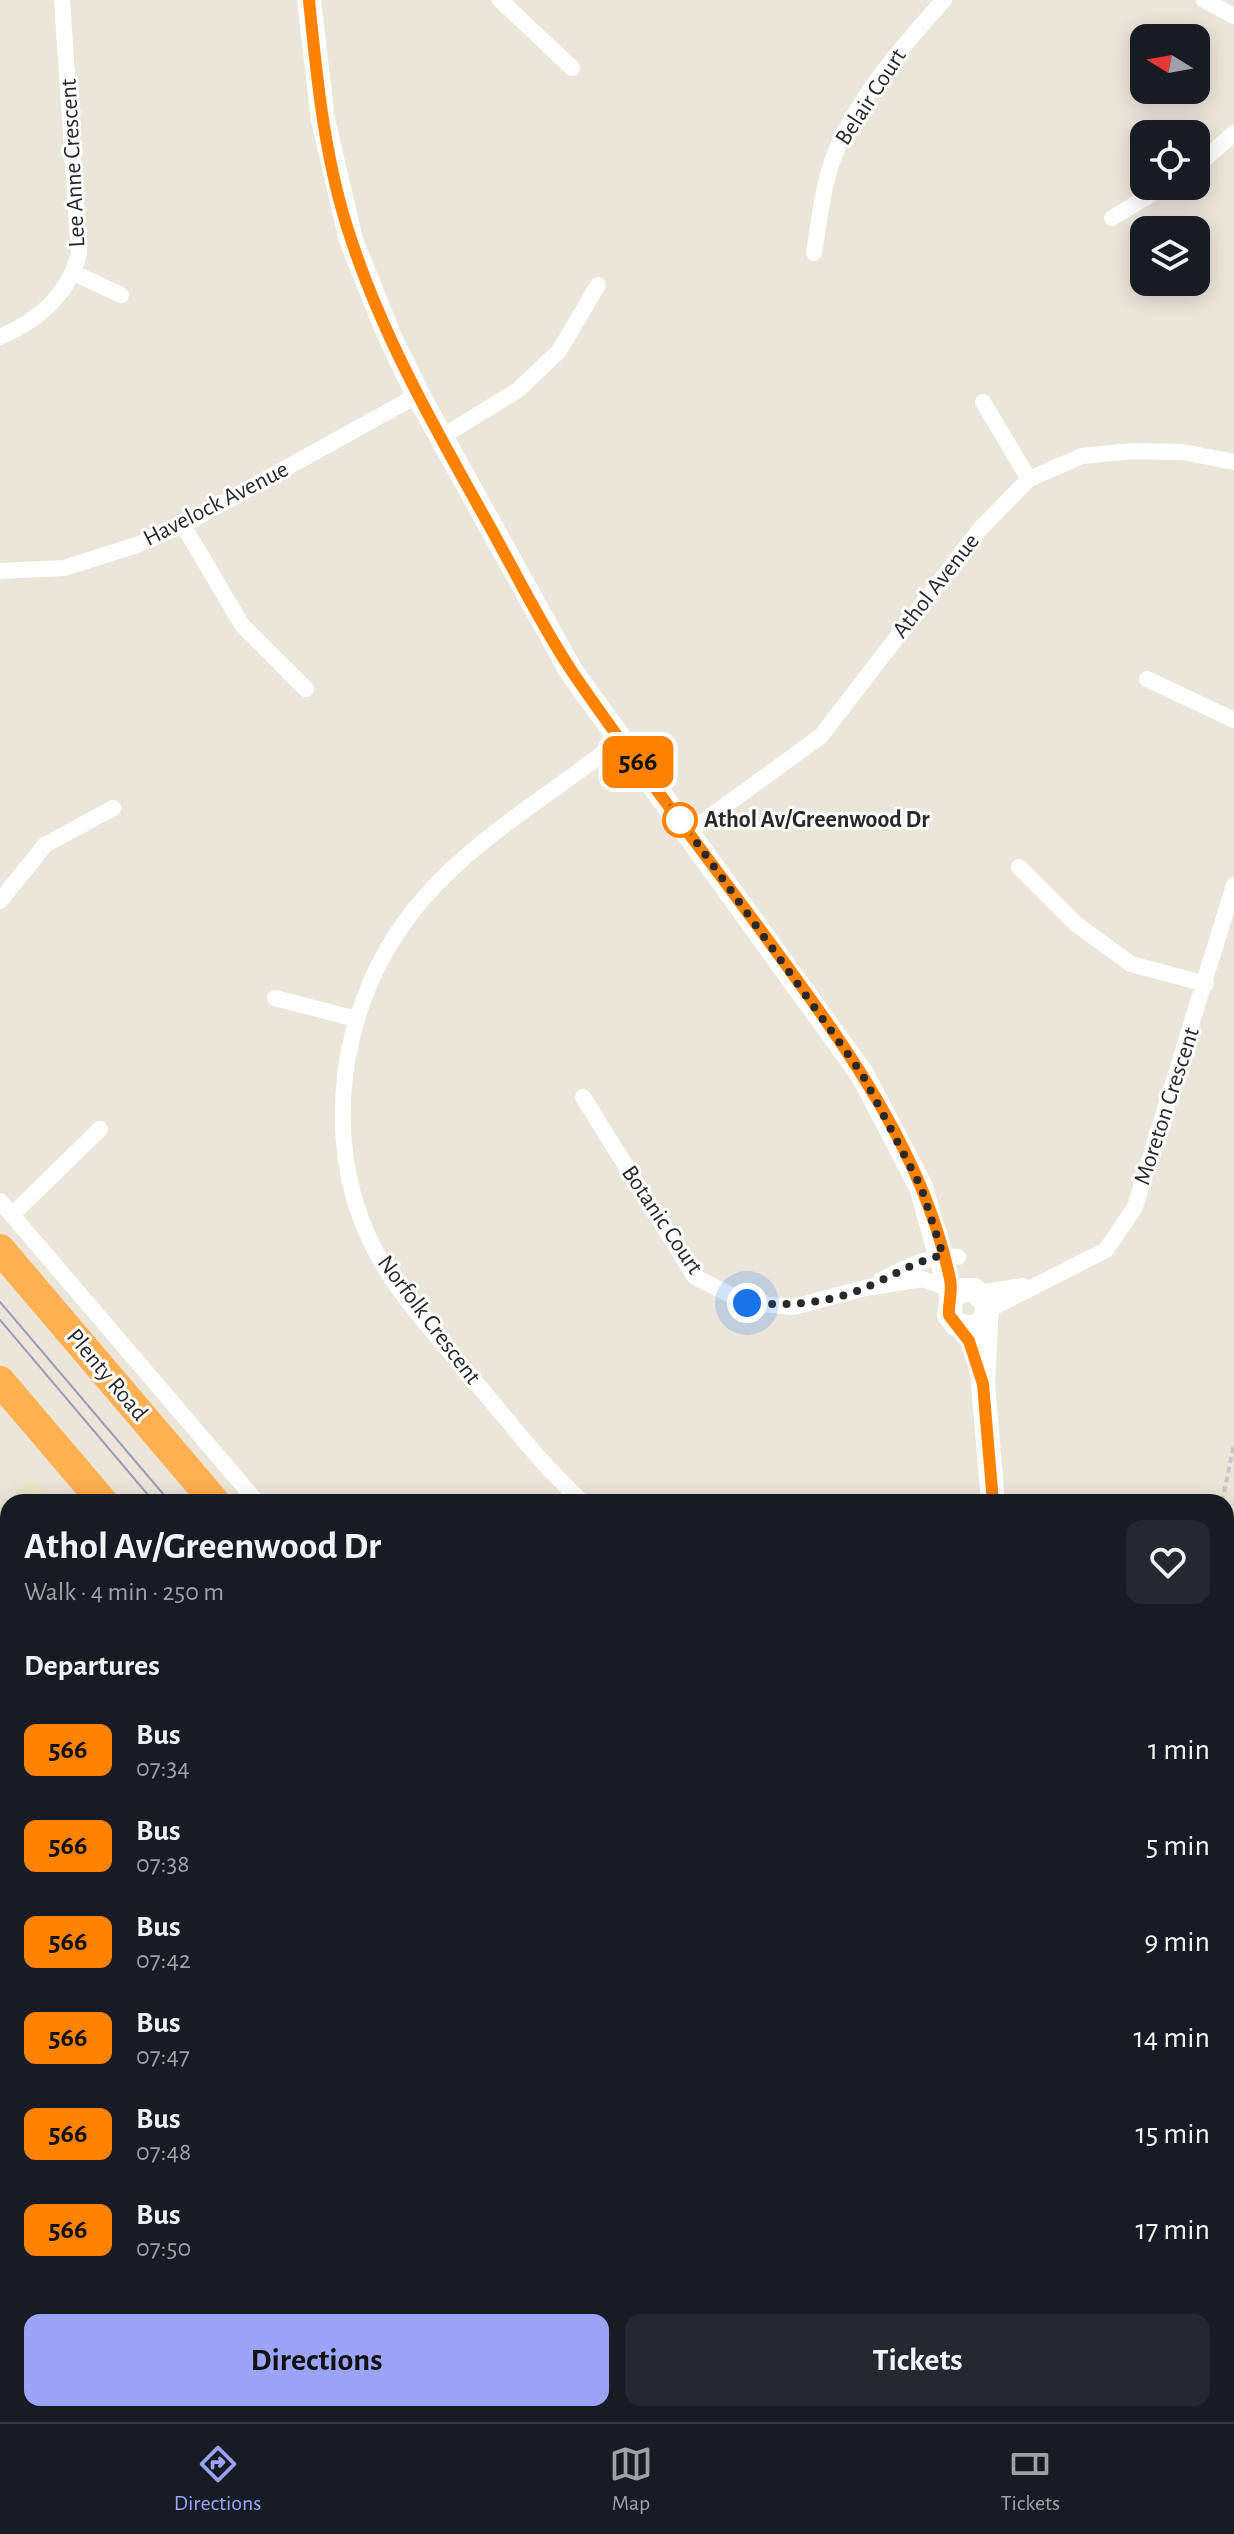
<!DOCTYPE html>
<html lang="en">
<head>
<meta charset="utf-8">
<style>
	body { margin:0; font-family:"Alegreya Sans",sans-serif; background:#242831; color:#f1f3f6; height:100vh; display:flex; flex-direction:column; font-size:30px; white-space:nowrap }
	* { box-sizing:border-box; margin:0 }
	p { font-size:26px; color:#9ea1a6 }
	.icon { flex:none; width:44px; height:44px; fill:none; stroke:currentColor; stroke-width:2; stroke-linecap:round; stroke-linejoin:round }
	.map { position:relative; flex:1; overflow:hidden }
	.side { position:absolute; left:0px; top:1494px; width:1234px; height:928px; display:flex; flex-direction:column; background:#171b24; border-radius:24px 24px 0 0; box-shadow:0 4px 20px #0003 }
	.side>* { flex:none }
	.badge { padding:0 16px; border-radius:12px; font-size:28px; line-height:52px }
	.needle { width:52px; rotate:281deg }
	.fabs { position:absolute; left:1130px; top:24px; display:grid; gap:16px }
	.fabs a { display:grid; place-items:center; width:80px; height:80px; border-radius:16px; background:#171b24; box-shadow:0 4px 20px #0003; font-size:40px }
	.you { position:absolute; width:40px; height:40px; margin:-20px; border:6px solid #fff; border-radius:50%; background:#1a73e8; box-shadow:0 0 0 12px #1a73e833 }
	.map>.badge { position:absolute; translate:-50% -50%; box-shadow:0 0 0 4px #fff }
	h2 { padding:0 24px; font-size:30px; line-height:72px }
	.round { display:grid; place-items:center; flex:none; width:84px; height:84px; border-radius:16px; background:#242831 }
	.headline { display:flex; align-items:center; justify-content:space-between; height:136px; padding:0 24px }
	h1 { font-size:38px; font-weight:600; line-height:60px }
	.primary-button { display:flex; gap:16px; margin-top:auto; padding:16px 24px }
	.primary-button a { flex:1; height:92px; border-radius:16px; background:#9ca4fa; color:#111; font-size:32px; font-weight:600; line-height:92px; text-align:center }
	.primary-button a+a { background:#242831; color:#f1f3f6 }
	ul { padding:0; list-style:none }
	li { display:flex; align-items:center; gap:24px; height:96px; padding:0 24px }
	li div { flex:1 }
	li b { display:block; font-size:30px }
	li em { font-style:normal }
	li .badge { min-width:88px; font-weight:700; text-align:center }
	.tab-bar { display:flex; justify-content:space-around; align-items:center; height:112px; border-top:2px solid #363941; background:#171b24; font-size:22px; color:#9ea1a6 }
	.tab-bar a { display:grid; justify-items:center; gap:4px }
	.tab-bar .on { color:#9ca4fa }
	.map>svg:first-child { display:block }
	.education { fill:#eee6c8 }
	.green { fill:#a7e494 }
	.pitch { fill:#bbec8f }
	.shadow { fill:#0003 }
	.building { fill:#c7c3ba; stroke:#c7c2b4; stroke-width:2 }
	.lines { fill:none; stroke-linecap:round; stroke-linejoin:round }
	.path { stroke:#c7c7c7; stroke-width:4; stroke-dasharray:6 4; stroke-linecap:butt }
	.street { stroke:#fff; stroke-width:16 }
	.secondary { stroke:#fff; stroke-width:24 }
	.highway { stroke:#ffb051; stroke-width:30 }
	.tram { stroke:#9d9db4; stroke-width:2 }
	.line-casing { stroke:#fff; stroke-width:18 }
	.line { stroke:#ff8200; stroke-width:12 }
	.walk { stroke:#292929; stroke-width:8; stroke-dasharray:0 14.4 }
	.stop-dot { fill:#fff; stroke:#ff8200; stroke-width:4 }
	.labels { text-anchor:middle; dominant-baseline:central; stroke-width:6; stroke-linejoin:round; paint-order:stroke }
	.street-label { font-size:24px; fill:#292929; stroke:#fff }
	.stop-label { font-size:24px; font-weight:bold; fill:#292929; stroke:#fff; text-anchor:start }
</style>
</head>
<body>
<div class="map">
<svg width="1234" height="2422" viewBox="0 0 1234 2422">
	<rect width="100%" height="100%" fill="#ece6da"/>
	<path class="education" d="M32 1478 56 1502H8V1625L0 1615V1506Z"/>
	<path class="green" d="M81 2414H449L453 2422H75Z
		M653 2414H836L843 2422H624Z"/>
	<path class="pitch" d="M200 2414H313L343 2422H180Z"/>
	<path class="shadow" d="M33 1495 40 1502H25Z
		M8 1516V1605L0 1597V1519Z"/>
	<path class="building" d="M8 1513V1579L0 1585V1517Z"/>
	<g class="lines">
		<path class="path" d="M1222 1502 1234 1444
			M1226 1543 1234 1551
			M704 2422 717 2414"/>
		<path class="street" d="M500 0 572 68
			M1204 0 1234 16
			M1196 167 1234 133
			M1112 218 1165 186
			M814 253C819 222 822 191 832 162 851 105 904 44 944 0
			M74 273 121 295
			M0 337C39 320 69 295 79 253L62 0
			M983 402 1029 479
			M440 438 518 390 559 351 598 285
			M183 525 242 625 306 689
			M0 571 64 568 137 545 183 525 418 395
			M1147 679 1234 720
			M689 832 821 736 980 529 1029 479 1082 456 1133 451 1182 452 1234 462
			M1019 867 1076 924 1131 964 1206 984
			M0 901 45 845 113 808
			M275 998 356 1019
			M583 1097 695 1277 747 1303 793 1307 865 1288 922 1279 951 1289
			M0 1201 257 1502
			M12 1215 100 1129
			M881 1280C906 1268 929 1254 958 1257
			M979 1293 1023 1286
			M988 1310 1106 1250 1135 1207 1234 885
			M583 1502C544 1468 512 1425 478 1385 446 1346 410 1309 384 1266 314 1152 337 997 423 899 478 835 556 792 621 739
			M1226 1603 1234 1577
			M0 1650 8 1658
			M1226 1813 1234 1816
			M0 1971 8 1980
			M1226 2315 1234 2289
			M0 2339 8 2346
			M467 2414 472 2422
			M45 2422 47 2414
			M1194 2422 1196 2414"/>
		<path class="secondary" d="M309 0 323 120 351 240 389 335 418 395 571 671 862 1074 921 1187 952 1297
			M984 1320 974 1328 957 1325 949 1315 952 1297 962 1290H974L987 1303 983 1384 993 1502"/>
		<path class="highway" d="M0 1249 215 1502
			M0 1381 103 1502
			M878 2414 885 2422
			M979 2414 986 2422"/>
		<path class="tram" d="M0 1302 170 1502
			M0 1320 154 1502
			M926 2414 933 2422
			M942 2414 949 2422"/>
	</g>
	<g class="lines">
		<g class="line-casing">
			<path id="line" d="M309 0C317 81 325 164 352 242 384 339 435 428 485 518 514 569 540 624 573 673 638 768 709 859 776 951 849 1051 924 1155 950 1279 953 1292 948 1302 949 1315L969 1341 983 1384 993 1502"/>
		</g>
		<use href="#line" class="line"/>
		<path class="walk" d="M680 820 672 808 862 1074 921 1187 943 1255C916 1261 894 1275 869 1286 830 1304 788 1306 747 1303"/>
	</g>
	<circle class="stop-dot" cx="680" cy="820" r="16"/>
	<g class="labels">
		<g class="street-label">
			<text transform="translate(871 97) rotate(-57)">Belair Court</text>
			<text transform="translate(73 163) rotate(-93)">Lee Anne Crescent</text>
			<text transform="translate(216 504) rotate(-27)">Havelock Avenue</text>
			<text transform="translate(936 586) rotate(-52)">Athol Avenue</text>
			<text transform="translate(1167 1106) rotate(-72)">Moreton Crescent</text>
			<text transform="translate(662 1220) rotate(56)">Botanic Court</text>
			<text transform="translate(429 1320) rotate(53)">Norfolk Crescent</text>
			<text transform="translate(107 1375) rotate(50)">Plenty Road</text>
		</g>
		<g class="stop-label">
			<text x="704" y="820">Athol Av/Greenwood Dr</text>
		</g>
	</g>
</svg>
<div class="fabs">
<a><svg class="needle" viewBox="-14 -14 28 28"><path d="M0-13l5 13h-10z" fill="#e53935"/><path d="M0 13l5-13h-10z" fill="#9ea1a6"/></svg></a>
<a><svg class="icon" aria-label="locate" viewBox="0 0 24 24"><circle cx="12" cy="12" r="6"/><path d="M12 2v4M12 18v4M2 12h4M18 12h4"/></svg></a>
<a><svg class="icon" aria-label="layers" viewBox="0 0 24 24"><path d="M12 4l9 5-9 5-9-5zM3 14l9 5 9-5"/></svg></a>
</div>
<div class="you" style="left:747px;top:1303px"></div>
<b class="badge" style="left:638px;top:762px;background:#ff8200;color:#111">566</b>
<section class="side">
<div class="headline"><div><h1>Athol Av/Greenwood Dr</h1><p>Walk · 4 min · 250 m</p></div><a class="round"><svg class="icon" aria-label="heart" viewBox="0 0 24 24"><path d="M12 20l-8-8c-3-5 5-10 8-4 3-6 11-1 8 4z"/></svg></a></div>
<h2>Departures</h2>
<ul>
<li><span class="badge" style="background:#ff8200;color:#111">566</span><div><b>Bus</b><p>07:34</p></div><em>1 min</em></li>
<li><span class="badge" style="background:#ff8200;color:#111">566</span><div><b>Bus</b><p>07:38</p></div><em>5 min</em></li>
<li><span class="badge" style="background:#ff8200;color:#111">566</span><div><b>Bus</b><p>07:42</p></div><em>9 min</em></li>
<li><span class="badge" style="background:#ff8200;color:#111">566</span><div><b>Bus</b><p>07:47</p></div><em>14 min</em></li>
<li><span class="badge" style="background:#ff8200;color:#111">566</span><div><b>Bus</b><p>07:48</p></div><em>15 min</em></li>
<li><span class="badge" style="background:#ff8200;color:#111">566</span><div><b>Bus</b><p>07:50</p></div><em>17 min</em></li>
</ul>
<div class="primary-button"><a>Directions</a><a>Tickets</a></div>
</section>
</div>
<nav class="tab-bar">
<a class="on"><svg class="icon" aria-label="directions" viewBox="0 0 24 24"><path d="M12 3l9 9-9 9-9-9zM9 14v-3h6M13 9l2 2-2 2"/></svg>Directions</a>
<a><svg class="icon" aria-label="map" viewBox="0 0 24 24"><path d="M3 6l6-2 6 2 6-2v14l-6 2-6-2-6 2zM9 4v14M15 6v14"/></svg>Map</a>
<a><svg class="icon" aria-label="tickets" viewBox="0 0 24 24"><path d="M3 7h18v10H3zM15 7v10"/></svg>Tickets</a>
</nav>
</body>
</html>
